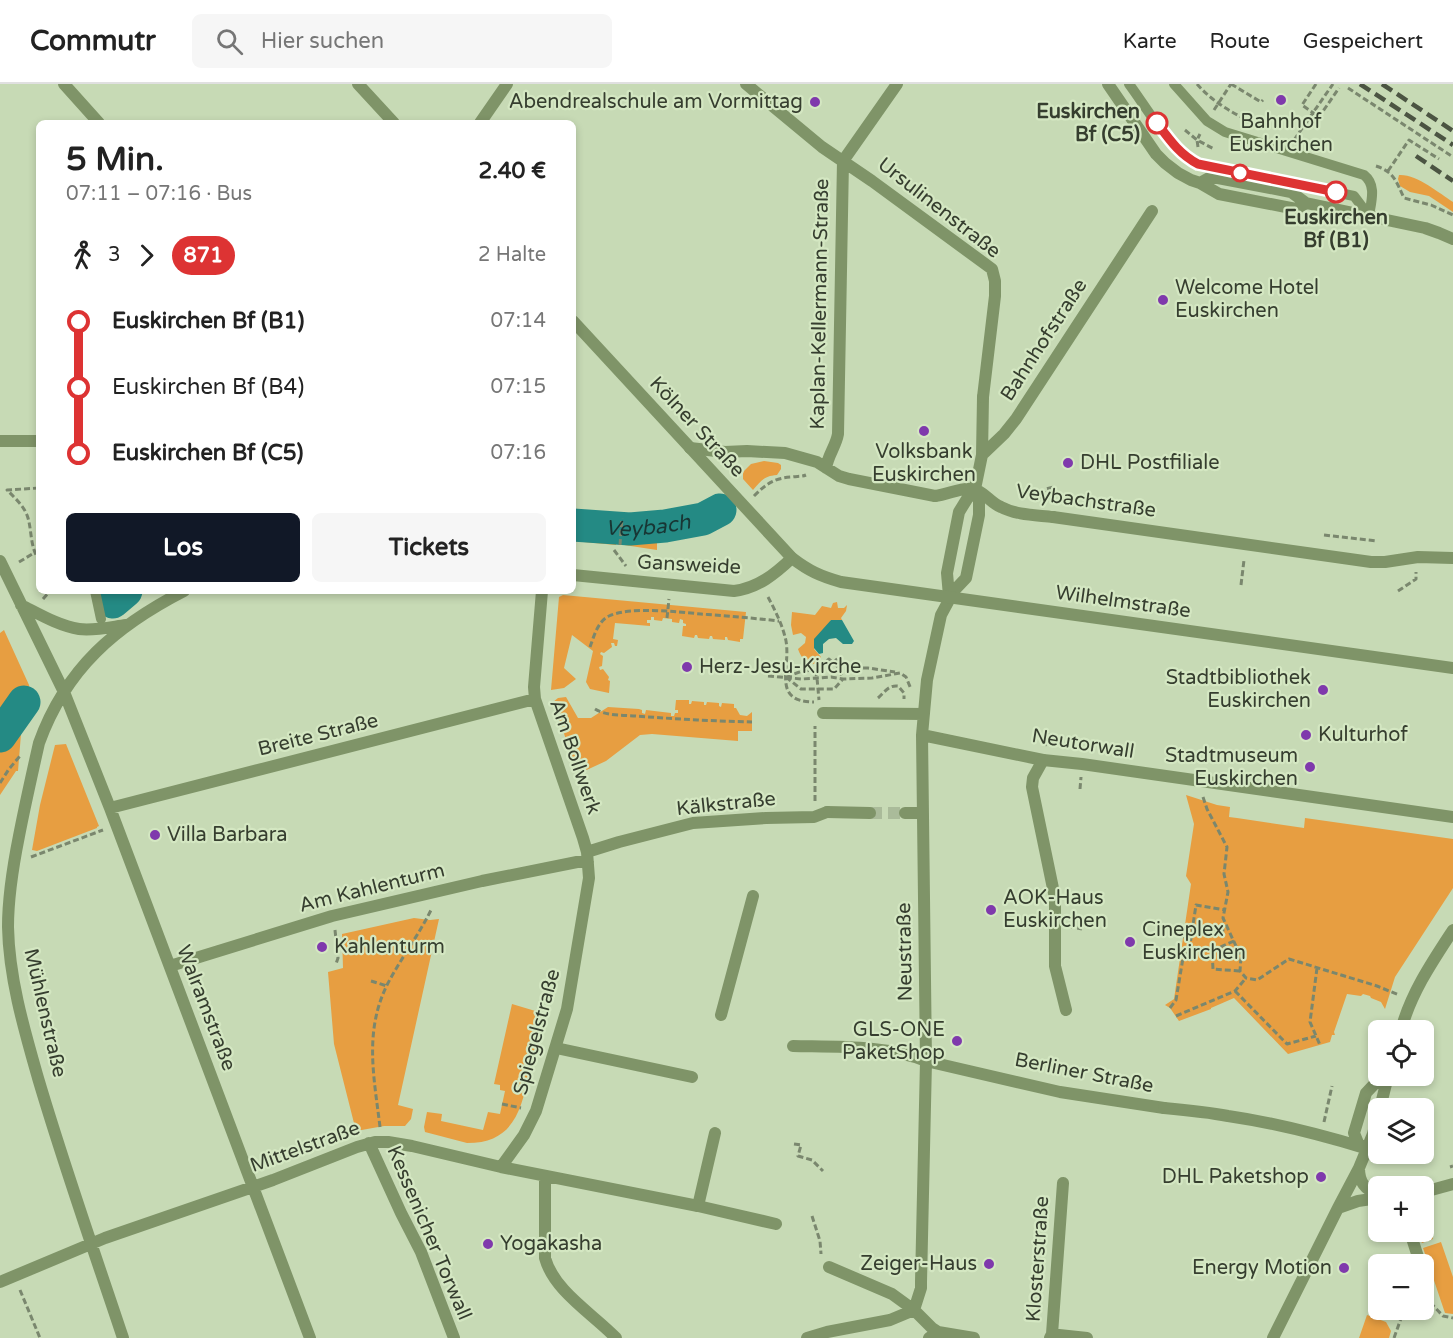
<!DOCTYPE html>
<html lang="de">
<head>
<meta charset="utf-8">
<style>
	body { margin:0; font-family:"Varela Round",sans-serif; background:#f6f6f6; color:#222; height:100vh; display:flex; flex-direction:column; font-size:22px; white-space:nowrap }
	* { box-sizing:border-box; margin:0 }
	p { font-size:20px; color:#767676 }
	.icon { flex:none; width:33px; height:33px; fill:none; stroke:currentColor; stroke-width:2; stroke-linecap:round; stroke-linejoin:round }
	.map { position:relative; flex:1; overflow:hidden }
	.sheet { position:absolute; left:36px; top:36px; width:540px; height:474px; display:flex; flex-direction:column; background:#fff; border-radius:9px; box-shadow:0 3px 9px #0003 }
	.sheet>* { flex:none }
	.badge { padding:0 12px; border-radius:20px; font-size:21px; line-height:39px }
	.buttons { position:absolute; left:1368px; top:936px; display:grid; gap:12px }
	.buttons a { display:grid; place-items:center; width:66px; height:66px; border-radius:9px; background:#fff; box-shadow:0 3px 9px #0003; font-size:30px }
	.map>.badge { position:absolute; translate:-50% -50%; box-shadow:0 0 0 3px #fff }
	.legs { display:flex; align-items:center; gap:9px; height:66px; padding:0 30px; font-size:20px }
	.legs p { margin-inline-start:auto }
	.overview { display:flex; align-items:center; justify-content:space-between; height:102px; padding:0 30px }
	h1 { font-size:33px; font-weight:700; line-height:45px }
	.button { display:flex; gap:12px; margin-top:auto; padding:12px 30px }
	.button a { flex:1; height:69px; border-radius:9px; background:#111827; color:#fff; font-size:24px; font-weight:700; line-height:69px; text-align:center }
	.button a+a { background:#f6f6f6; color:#222 }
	ul { padding:0 30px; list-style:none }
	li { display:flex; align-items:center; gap:21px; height:66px; font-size:22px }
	li i { display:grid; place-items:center; width:9px; height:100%; margin:0 8px; background:currentColor }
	li i::after { content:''; width:15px; height:15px; margin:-8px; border:4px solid; border-radius:50%; background:#fff }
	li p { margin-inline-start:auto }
	li:first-child i { background:linear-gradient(#0000 50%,currentColor 0) }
	li:last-child i { background:linear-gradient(currentColor 50%,#0000 0) }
	header { display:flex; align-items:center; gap:36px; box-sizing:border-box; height:84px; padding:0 30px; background:#fff; border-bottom:2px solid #e0e0e0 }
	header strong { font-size:28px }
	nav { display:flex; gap:33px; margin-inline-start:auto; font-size:21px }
	.search { width:420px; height:54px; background:#f6f6f6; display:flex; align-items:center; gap:15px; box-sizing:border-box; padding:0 21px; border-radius:9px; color:#767676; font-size:22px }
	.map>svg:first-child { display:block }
	.green { fill:#e79e41 }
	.water { fill:#248a84 }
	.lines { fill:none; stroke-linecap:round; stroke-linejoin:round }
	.river { stroke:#248a84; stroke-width:33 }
	.pedestrian-tunnel { stroke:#aabb9a; stroke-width:12; stroke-dasharray:12 6; stroke-linecap:butt }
	.path { stroke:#7a876e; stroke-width:3; stroke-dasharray:6 3; stroke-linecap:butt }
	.service { stroke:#7f9468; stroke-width:10 }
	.pedestrian { stroke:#7f9468; stroke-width:12 }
	.minor { stroke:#7f9468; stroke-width:12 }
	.tertiary { stroke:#7f9468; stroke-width:12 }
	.rail { stroke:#4b5442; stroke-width:4.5; stroke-dasharray:12 6; stroke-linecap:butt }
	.line-1-casing { stroke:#fff; stroke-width:14 }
	.line-1 { stroke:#d33; stroke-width:9 }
	.poi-dot { fill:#7f39ac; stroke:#d4e7c2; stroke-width:2 }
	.stop-1-dot { fill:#fff; stroke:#d33; stroke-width:3 }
	.labels { text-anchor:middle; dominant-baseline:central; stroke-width:4.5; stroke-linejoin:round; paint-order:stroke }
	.poi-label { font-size:20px; fill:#363e2f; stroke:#d4e7c2; text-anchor:start }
	.stop-label { font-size:20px; font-weight:bold; fill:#363e2f; stroke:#d4e7c2; text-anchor:end }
	.street-label { font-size:20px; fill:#363e2f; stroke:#d4e7c2 }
	.water-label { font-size:21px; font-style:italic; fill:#183634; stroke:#d4e7c2 }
</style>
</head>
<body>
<header>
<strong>Commutr</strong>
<div class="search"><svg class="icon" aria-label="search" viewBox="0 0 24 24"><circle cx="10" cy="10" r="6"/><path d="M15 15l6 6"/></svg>Hier suchen</div>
<nav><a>Karte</a><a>Route</a><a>Gespeichert</a></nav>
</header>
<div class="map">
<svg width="1453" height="1254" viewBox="0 0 1453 1254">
	<rect width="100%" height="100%" fill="#c7dab5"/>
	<path class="green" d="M1399 91C1417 90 1439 109 1453 118V128L1429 112 1410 108 1400 102 1398 95Z
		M764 377 778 379 781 381V385L777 391C764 392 762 396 753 406L743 395V388L751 380Z
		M573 429 618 437 616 461 573 457Z
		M657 450V466L624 461 625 451Z
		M108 507H140L119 524 108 515Z
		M563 511 746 528 743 555H740V558L728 556 727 553H725V556L713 555 712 552H710L709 555 698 554 697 551H695L694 554 682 552 683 542H686V540L683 539V536L680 535 679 539 672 538V535L663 534 662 537 654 536V533H651V536H647V539H650V542L615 539 613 555 618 556 617 562H615L614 559H611L612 563 604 569 601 568 600 570 603 572 602 582 599 583 600 586 603 585 609 593 608 596 610 597 609 609 590 605 586 598 593 567 572 551 564 584 576 595 564 604 551 606 559 513Z
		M837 518 838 524H844L847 521 846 527 841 534 842 536H831L814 565 821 573 815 580C806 579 801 574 798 565L805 559 806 553 801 549 793 551 791 541 792 528 815 531 822 522 831 524 833 519Z
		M4 546 29 601 31 612 30 623 21 650 18 687H16L0 711V549Z
		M566 613 578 634H591L608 623 639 625 642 626V629L645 630 646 626 671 629V632H674L675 629H678V626H675L676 616H689V620H691L692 617 704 618V621H706L707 618 719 619V622L721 623 722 619 734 620V624H736L740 631 747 632 752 628V647H738V657L652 650 640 651 606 677 578 690 553 618 558 614Z
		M66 660 99 742 97 743V744L37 767 32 766 40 721 55 661Z
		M1186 711 1217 721 1230 723 1229 733 1237 734 1304 744 1305 734 1453 755V804L1395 893 1385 925 1381 918 1371 914 1370 912 1363 910 1361 912 1347 910 1334 948 1335 951H1332L1330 958 1288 970 1234 914 1211 924V925L1179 937 1170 924 1165 921 1174 915 1191 800 1186 792 1194 740Z
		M414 834 430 836 439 835 398 1021 413 1025 411 1035 405 1042H384L356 1047 334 960 328 888 343 884 342 850Z
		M512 920 542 929C538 949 534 970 529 990 521 1027 513 1059 467 1059L425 1048 424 1043 427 1028 442 1030 441 1037 483 1046 488 1028 500 1030 505 1007 500 1006V1001L494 1000Z
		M1427 1119 1432 1132 1426 1135 1433 1155 1422 1159 1418 1148H1424V1120Z
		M1441 1158 1453 1193V1230L1445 1229 1423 1164Z
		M1367 1231 1386 1238 1391 1247 1389 1254H1359Z"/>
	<path class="water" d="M831 536H842L854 557 852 560H843L836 554 829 555 823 560V569L819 570 814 564V555Z"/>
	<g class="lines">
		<g class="river">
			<path id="s1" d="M573 441 630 445 665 442 703 435 720 426"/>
			<path d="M113 518 126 507"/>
			<path d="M0 652 24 618"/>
		</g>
		<path class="pedestrian-tunnel" d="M870 729H905"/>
		<path class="path" d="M1197 0C1214 20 1238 32 1262 43
			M1231 0 1261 18 1263 16
			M1316 0 1302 21 1319 33 1339 4
			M1348 4 1453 73
			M1214 26 1231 0
			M1185 46 1197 56 1214 65
			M1294 56 1333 0
			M1198 63 1197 56 1200 50
			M1376 82C1394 88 1396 97 1404 114L1431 121 1453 131
			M1388 87 1409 56 1439 75
			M39 404 7 406C15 414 25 423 28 434 32 448 30 463 39 476
			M754 412C766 400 774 394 792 393 797 392 801 393 806 391
			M1039 413 1056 414
			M1034 417 1046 405 1053 403
			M1324 451 1377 457
			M620 461 622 434
			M614 466 626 482
			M19 478 34 469
			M1241 501 1244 476
			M1398 507 1416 495V488
			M768 513C775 526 783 542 786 557 791 584 771 618 814 618
			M43 515 50 507
			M667 534 669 515
			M590 563C594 552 598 537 609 532 630 522 678 528 701 530 727 532 753 534 779 537
			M833 579 838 574 843 580 850 584H868L895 588
			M815 586 817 594 819 616
			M768 592 802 595 831 593 843 595
			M786 593 801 605H834L843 595 872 594 900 589 906 593 911 605
			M786 593 802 587 815 586 829 575 838 583 843 595
			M878 614C885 608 888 601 898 602L904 609V615
			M595 625C606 632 623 631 636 632 675 635 713 637 752 638
			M1045 662 1048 649
			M0 699 9 685 20 672
			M1080 705 1081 693
			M1203 713 1207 725 1227 763 1224 790 1228 808 1223 834 1241 873 1240 887 1246 894 1257 896 1289 875 1377 902 1399 911
			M815 717V642
			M31 773 103 746
			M1069 841 1072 843 1082 845
			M1184 845 1192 847
			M335 846 338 874 336 880
			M1183 853 1228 845
			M1234 857 1212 867 1213 885 1239 887
			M1317 884 1310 938 1320 961
			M371 897 387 902
			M1235 907 1287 960 1316 952
			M1170 924 1176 916 1183 874 1189 867 1196 821 1225 826
			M1176 932 1235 907 1246 894
			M502 1020 521 1024
			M1324 1038 1332 1002
			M380 1043C374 993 364 948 387 901 401 874 419 851 432 824
			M794 1060 801 1061 798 1072 812 1076 823 1087
			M1450 1083 1453 1082
			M812 1132 820 1157 821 1170
			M20 1206 40 1254
			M1424 1212 1443 1232 1453 1234
			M1394 1254 1404 1226"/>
		<path class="service" d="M1129 0C1149 27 1168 63 1198 80L1354 112 1369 132
			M1174 0 1207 37 1225 48 1364 91C1377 101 1371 118 1369 132
			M95 507 101 535"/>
		<path class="pedestrian" d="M982 371 1004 350 1016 335 1152 127
			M935 412C948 411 960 403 973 405 984 407 990 419 1001 423 1016 431 1036 431 1053 433
			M949 512 966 494 979 431V417L975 405 982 371 983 313
			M823 629 924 630
			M922 651 1043 676
			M827 728 870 729
			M905 729H923
			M721 931 753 812
			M793 962C834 963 888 961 926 977L1060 1008 1164 1024
			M556 964 692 993
			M698 1122 715 1049
			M829 1183 892 1210 914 1226 932 1244 938 1248
			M914 1226 921 1204V1198L926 977 922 651 927 596 941 531 948 518 949 512 947 489 959 428 967 415 975 405
			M807 1254 827 1248 890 1236 914 1226
			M929 1254 938 1248 974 1254
			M1050 1254 1052 1250 1063 1099
			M1057 1254 1059 1251 1087 1254"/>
		<path class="minor" d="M64 0 99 39
			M746 0 822 63 872 97 992 185 995 197V212L983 313
			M480 39 507 0
			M0 357H39
			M690 364 725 368 747 367 785 369 817 378 839 392 849 395 935 412
			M826 384C828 371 836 362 838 350L843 77 897 0
			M1053 433 1371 478H1385L1418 473 1453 474
			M0 477 64 608 110 724 310 1254
			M573 491 734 507C758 504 775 490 792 474
			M21 521C39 530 59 542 79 545 94 547 111 543 126 541
			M110 724 535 615
			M587 768 619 758 693 739 766 734 814 733 827 728
			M170 882 332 832 482 797 577 778H588
			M1066 926 1055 882V814L1032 703 1033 694 1043 676 1082 680 1453 733
			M1401 946C1411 909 1432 878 1453 846
			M1164 1024C1186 1026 1207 1028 1228 1032 1276 1039 1322 1051 1368 1065
			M1380 1024 1388 992
			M369 1059 401 1129 421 1168 454 1254
			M1364 1063 1358 1059 1354 1049 1366 1009 1382 992
			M501 1083 524 1051 536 1027 567 925 589 794 587 768 583 754 535 615 534 603 542 507
			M1359 1084C1359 1098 1365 1106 1378 1110
			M545 1092V1174C554 1207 593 1230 616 1254
			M1424 1108 1453 1100
			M1338 1124 1358 1117 1378 1114
			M1410 1148 1419 1176V1180
			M0 1198 105 1154 273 1096 357 1063 375 1058H388L412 1062 501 1083 698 1122 776 1140
			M123 1254C94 1167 64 1082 38 994 24 945 9 894 8 843 8 812 13 782 19 752 25 721 32 690 39 659 66 584 116 542 184 507
			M1273 1254 1338 1124 1359 1084 1373 1050 1378 1030"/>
		<path class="tertiary" d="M358 0 394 39
			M1108 0 1156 70 1165 79 1178 89 1191 96 1200 99 1219 110 1296 125 1306 119
			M1200 99 1209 94H1218L1291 108 1306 119 1425 144 1439 149 1453 155
			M573 237 792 474C809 487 820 492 841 498L1453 584"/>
		<path class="rail" d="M1360 0 1453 61
			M1382 0 1453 47
			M1416 72 1453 97"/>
	</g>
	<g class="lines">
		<g class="line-1-casing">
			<path id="line-1" d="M1157 39C1169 55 1179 70 1198 80L1336 108"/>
		</g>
		<use href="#line-1" class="line-1"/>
	</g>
	<g class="poi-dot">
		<circle cx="1281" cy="16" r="6"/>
		<circle cx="815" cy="18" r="6"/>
		<circle cx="1163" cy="216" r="6"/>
		<circle cx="924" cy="347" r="6"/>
		<circle cx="1068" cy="379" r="6"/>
		<circle cx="687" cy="583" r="6"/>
		<circle cx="1323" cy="606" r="6"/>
		<circle cx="1306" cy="651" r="6"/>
		<circle cx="1310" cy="683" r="6"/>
		<circle cx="155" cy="751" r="6"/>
		<circle cx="991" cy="826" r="6"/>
		<circle cx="1130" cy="858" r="6"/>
		<circle cx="322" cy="863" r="6"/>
		<circle cx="957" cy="957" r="6"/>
		<circle cx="1321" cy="1093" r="6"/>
		<circle cx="488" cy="1160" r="6"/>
		<circle cx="989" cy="1180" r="6"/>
		<circle cx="1344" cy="1184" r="6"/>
	</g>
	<g class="stop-1-dot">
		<circle cx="1157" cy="39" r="10"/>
		<circle cx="1240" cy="89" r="8"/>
		<circle cx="1336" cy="108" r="10"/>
	</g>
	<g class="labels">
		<g class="poi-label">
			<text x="803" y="18" text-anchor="end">Abendrealschule am Vormittag</text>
			<text x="1281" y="38" text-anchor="middle">Bahnhof<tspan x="1281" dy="23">Euskirchen</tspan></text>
			<text x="1175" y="204">Welcome Hotel<tspan x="1175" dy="23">Euskirchen</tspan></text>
			<text x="924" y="368" text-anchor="middle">Volksbank<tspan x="924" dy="23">Euskirchen</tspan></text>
			<text x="1080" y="379">DHL Postfiliale</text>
			<text x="699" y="583">Herz-Jesu-Kirche</text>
			<text x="1311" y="594" text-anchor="end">Stadtbibliothek<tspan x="1311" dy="23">Euskirchen</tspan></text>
			<text x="1318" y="651">Kulturhof</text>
			<text x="1298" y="672" text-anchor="end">Stadtmuseum<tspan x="1298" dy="23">Euskirchen</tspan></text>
			<text x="167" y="751">Villa Barbara</text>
			<text x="1003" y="814">AOK-Haus<tspan x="1003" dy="23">Euskirchen</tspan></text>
			<text x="1142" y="846">Cineplex<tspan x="1142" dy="23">Euskirchen</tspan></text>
			<text x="334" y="863">Kahlenturm</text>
			<text x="945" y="946" text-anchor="end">GLS-ONE<tspan x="945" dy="23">PaketShop</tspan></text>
			<text x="1309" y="1093" text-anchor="end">DHL Paketshop</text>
			<text x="500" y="1160">Yogakasha</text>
			<text x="977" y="1180" text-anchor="end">Zeiger-Haus</text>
			<text x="1332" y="1184" text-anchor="end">Energy Motion</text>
		</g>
		<g class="stop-label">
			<text x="1140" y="28">Euskirchen<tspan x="1140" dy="23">Bf (C5)</tspan></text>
			<text x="1336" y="134" text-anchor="middle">Euskirchen<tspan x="1336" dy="23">Bf (B1)</tspan></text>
		</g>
		<g class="street-label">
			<text transform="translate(939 124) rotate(38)">Ursulinenstraße</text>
			<text transform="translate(820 220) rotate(-89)">Kaplan-Kellermann-Straße</text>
			<text transform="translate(1044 256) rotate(-57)">Bahnhofstraße</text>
			<text transform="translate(697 343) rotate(47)">Kölner Straße</text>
			<text transform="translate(1086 417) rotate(8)">Veybachstraße</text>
			<text transform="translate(689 481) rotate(3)">Gansweide</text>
			<text transform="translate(1123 518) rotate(8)">Wilhelmstraße</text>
			<text transform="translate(318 651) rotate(-14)">Breite Straße</text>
			<text transform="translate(1083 660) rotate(9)">Neutorwall</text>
			<text transform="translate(575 673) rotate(71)">Am Bollwerk</text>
			<text transform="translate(726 720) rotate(-6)">Kälkstraße</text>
			<text transform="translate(372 804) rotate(-14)">Am Kahlenturm</text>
			<text transform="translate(905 868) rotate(-91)">Neustraße</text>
			<text transform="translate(206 924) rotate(69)">Walramstraße</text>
			<text transform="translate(45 929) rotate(77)">Mühlenstraße</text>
			<text transform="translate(537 948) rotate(-75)">Spiegelstraße</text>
			<text transform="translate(1084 989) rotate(11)">Berliner Straße</text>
			<text transform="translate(305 1063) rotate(-20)">Mittelstraße</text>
			<text transform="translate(429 1149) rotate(67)">Kessenicher Torwall</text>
			<text transform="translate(1038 1175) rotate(-86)">Klosterstraße</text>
		</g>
		<g class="water-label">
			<text stroke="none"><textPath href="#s1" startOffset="75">Veybach</textPath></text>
		</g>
	</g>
</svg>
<div class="buttons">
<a><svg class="icon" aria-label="locate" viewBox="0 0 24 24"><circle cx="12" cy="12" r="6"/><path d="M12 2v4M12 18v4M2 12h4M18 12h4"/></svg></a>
<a><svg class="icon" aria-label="layers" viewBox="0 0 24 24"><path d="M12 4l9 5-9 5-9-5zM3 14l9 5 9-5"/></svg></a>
<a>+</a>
<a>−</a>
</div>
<section class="sheet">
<div class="overview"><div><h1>5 Min.</h1><p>07:11 – 07:16 · Bus</p></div><b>2.40 €</b></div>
<div class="legs"><svg class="icon" aria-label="walk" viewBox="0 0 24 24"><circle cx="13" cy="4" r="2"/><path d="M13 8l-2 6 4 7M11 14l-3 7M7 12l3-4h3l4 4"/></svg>3<svg class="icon" aria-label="forward" viewBox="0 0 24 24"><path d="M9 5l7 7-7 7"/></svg><b class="badge" style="background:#d33;color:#fff">871</b><p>2 Halte</p></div>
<ul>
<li><i style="color:#d33"></i><b>Euskirchen Bf (B1)</b><p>07:14</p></li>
<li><i style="color:#d33"></i><span>Euskirchen Bf (B4)</span><p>07:15</p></li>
<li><i style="color:#d33"></i><b>Euskirchen Bf (C5)</b><p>07:16</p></li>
</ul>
<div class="button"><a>Los</a><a>Tickets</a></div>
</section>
</div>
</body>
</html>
